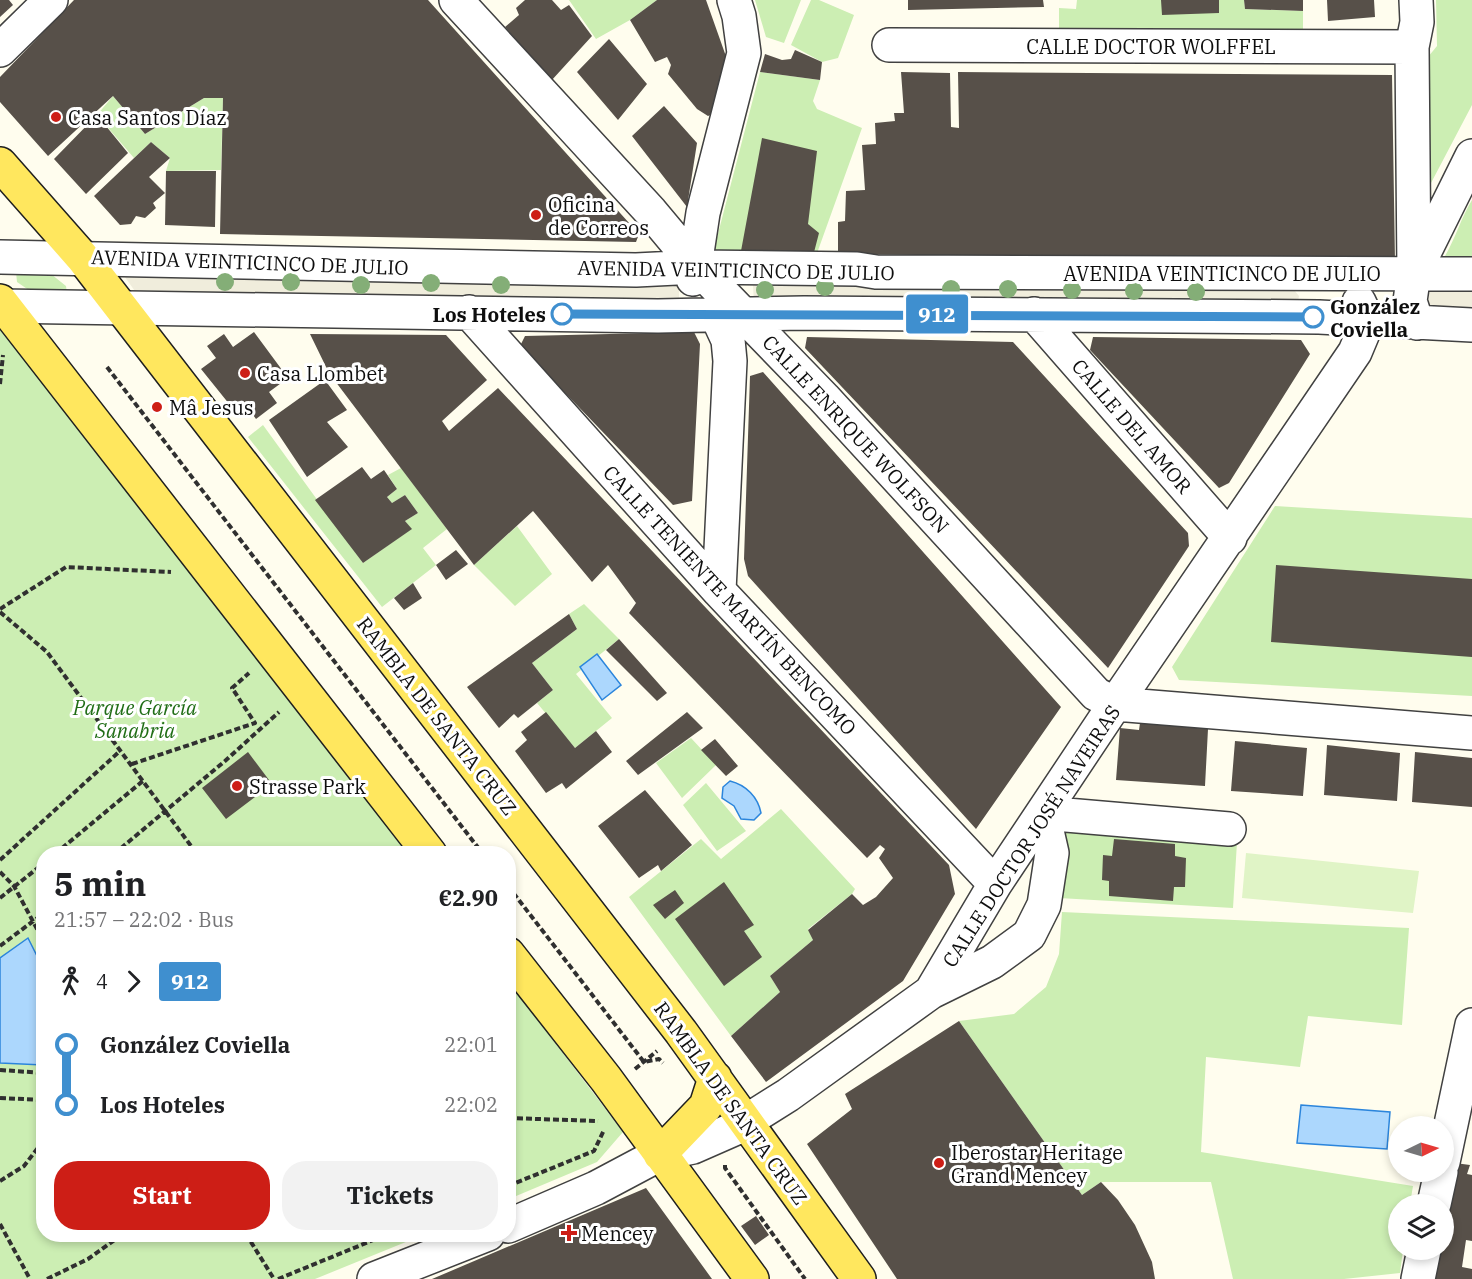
<!DOCTYPE html>
<html lang="en">
<head>
<meta charset="utf-8">
<style>
	body { margin:0; font-family:"IBM Plex Serif",serif; background:#f2f2f2; color:#202124; height:100vh; display:flex; flex-direction:column; font-size:22px; white-space:nowrap }
	* { box-sizing:border-box; margin:0 }
	p { font-size:20px; color:#757577 }
	.icon { flex:none; width:33px; height:33px; fill:none; stroke:currentColor; stroke-width:2; stroke-linecap:round; stroke-linejoin:round }
	.map { position:relative; flex:1; overflow:hidden }
	.sheet { position:absolute; left:36px; top:846px; width:480px; height:396px; display:flex; flex-direction:column; background:#fff; border-radius:24px; box-shadow:0 3px 9px #0003 }
	.sheet>* { flex:none }
	.badge { padding:0 12px; border-radius:4px; font-size:21px; line-height:39px }
	.needle { width:39px; rotate:85deg }
	.fabs { position:absolute; left:1388px; top:1116px; display:grid; gap:12px }
	.fabs a { display:grid; place-items:center; width:66px; height:66px; border-radius:50%; background:#fff; box-shadow:0 3px 9px #0003; font-size:30px }
	.map>.badge { position:absolute; translate:-50% -50%; box-shadow:0 0 0 3px #fff }
	.legs { display:flex; align-items:center; gap:9px; height:66px; padding:0 18px; font-size:20px }
	.legs p { margin-inline-start:auto }
	.overview { display:flex; align-items:center; justify-content:space-between; height:102px; padding:0 18px }
	h1 { font-size:33px; font-weight:700; line-height:45px }
	.action { display:flex; gap:12px; margin-top:auto; padding:12px 18px }
	.action a { flex:1; height:69px; border-radius:24px; background:#cd1e16; color:#fff; font-size:24px; font-weight:700; line-height:69px; text-align:center }
	.action a+a { background:#f2f2f2; color:#202124 }
	ul { padding:0 18px; list-style:none }
	li { display:flex; align-items:center; gap:21px; height:60px; font-size:22px }
	li i { display:grid; place-items:center; width:9px; height:100%; margin:0 8px; background:currentColor }
	li i::after { content:''; width:15px; height:15px; margin:-8px; border:4px solid; border-radius:50%; background:#fff }
	li p { margin-inline-start:auto }
	li:first-child i { background:linear-gradient(#0000 50%,currentColor 0) }
	li:last-child i { background:linear-gradient(currentColor 50%,#0000 0) }
	.map>svg:first-child { display:block }
	.green { fill:#cceeb3 }
	.pitch { fill:#e0f4c6 }
	.plaza { fill:#f0eddc }
	.water { fill:#acd7fd; stroke:#2b85dc; stroke-width:1.5 }
	.building { fill:#575049 }
	.lines { fill:none; stroke-linecap:round; stroke-linejoin:round }
	.minor-casing { stroke:#414141; stroke-width:36 }
	.major-casing { stroke:#1f1f1f; stroke-width:36 }
	.path { stroke:#303030; stroke-width:4; stroke-dasharray:6 3; stroke-linecap:butt }
	.minor { stroke:#fff; stroke-width:33 }
	.major { stroke:#ffe75e; stroke-width:33 }
	.tree { fill:#84ae77 }
	.line-1-casing { stroke:#fff; stroke-width:14 }
	.line-1 { stroke:#3f8fcf; stroke-width:9 }
	.poi-dot { fill:#cd1e16; stroke:#fff; stroke-width:2 }
	.stop-1-dot { fill:#fff; stroke:#3f8fcf; stroke-width:3 }
	.labels { text-anchor:middle; dominant-baseline:central; stroke-width:6; stroke-linejoin:round; paint-order:stroke }
	.street-label { font-size:20px; fill:#0e0e0e; stroke:#fff }
	.poi-label { font-size:20px; fill:#0e0e0e; stroke:#fff; text-anchor:start }
	.stop-label { font-size:20px; font-weight:bold; fill:#0e0e0e; stroke:#fff; text-anchor:start }
	.park-label { font-size:20px; font-style:italic; fill:#206d16; stroke:#fff }
</style>
</head>
<body>
<div class="map">
<svg width="1472" height="1279" viewBox="0 0 1472 1279">
	<rect width="100%" height="100%" fill="#fffdee"/>
	<path class="green" d="M569 0H657L630 20 596 39Z
		M755 0H801L784 43 766 37Z
		M811 0H819L854 15 838 58 822 62 791 45Z
		M1077 0H1161L1219 13V0H1244L1245 9 1303 11V30H1059V8L1076 9Z
		M1436 0H1472V105L1431 183 1428 57 1437 46Z
		M760 72 820 80 813 101 817 109 862 128 816 256 713 253Z
		M113 96 145 134 204 98H223L221 170 166 171 170 158 151 142 134 158 97 115Z
		M1472 200V256H1445C1456 237 1461 218 1472 200Z
		M16 272 51 274 66 286 67 293H33L17 282Z
		M0 321 410 853 44 854V1234L423 1235 315 1279H0Z
		M263 425 363 563 411 529 405 521 418 513 405 495 392 503 387 497 397 489 388 475 401 468 447 529 423 548 436 565 382 607 248 437Z
		M1275 506 1472 518V696L1179 680 1172 667Z
		M517 526 552 574 515 606 474 565Z
		M584 604 619 639 576 674 612 718 575 748 537 703 553 690 532 663 577 629 569 614Z
		M691 738 716 765 682 798 656 763Z
		M706 783 746 831 717 851 683 805Z
		M781 809 855 889 852 894 808 929 813 940 770 976 780 992 731 1036 629 897 701 839 721 859Z
		M1062 827 1237 842 1233 908 1059 898Z
		M1062 912 1409 928 1402 1025 1308 1016 1300 1067 1206 1057 1201 1152 1413 1186 1410 1204H1398V1250H1403L1400 1273 1344 1279H1233L1211 1182H1101L1082 1195 959 1021 1014 1014 1046 987 1059 954Z
		M508 981 623 1132 597 1162 509 1199Z"/>
	<path class="pitch" d="M1246 853 1419 871 1413 913 1242 898Z"/>
	<path class="plaza" d="M122 273 672 277 679 286V301H142Z
		M762 279 1290 285 1299 296 1296 313 754 303 753 285Z
		M1472 285V316L1429 307V293L1436 286Z"/>
	<path class="water" d="M597 654 621 685 602 700 580 667Z
		M730 781C746 785 758 797 761 813L754 820 741 819 734 806 722 798 723 787Z
		M28 938 43 968V1065L0 1063V958Z
		M1301 1105 1390 1112 1387 1149 1297 1143Z"/>
	<path class="building" d="M0 0H9L13 5 0 17Z
		M74 0H428L639 234 636 242 220 234 223 98H204L145 134 113 96 48 156 0 102V77Z
		M525 0H552L561 10 569 5 592 36 551 81 505 27 519 15 516 8Z
		M657 0H706L728 62 715 113 708 116 697 109 668 74 671 65 667 57 655 62 630 20Z
		M908 0H1043L1044 7 908 10Z
		M1161 0H1219V13L1162 15Z
		M1244 0H1303V11L1245 9Z
		M1327 0H1374L1375 17 1328 21Z
		M609 39 647 84 618 120 577 72Z
		M795 50 822 62 820 80 760 72 765 54 782 60 791 59Z
		M901 72 950 73 951 127 959 128 958 72 1392 75 1395 261 838 254V222L845 221 846 191 865 190 862 145 876 144 875 123 895 121 894 113H904Z
		M664 106 697 143 687 207 632 136Z
		M97 115 128 153 86 194 54 159Z
		M762 138 817 151 808 224 819 233 812 260 741 251Z
		M151 142 170 158 149 177 165 193 153 203 156 208 145 218 136 216 131 224 120 225 94 196Z
		M166 171H216L215 227 165 225Z
		M254 332 288 378 269 392 277 403 256 419 248 408 238 415 201 369 216 358 207 346 224 334 233 347Z
		M694 332 700 344 692 501 673 505 520 346 525 336Z
		M310 334 446 335 487 380 442 421 449 431 498 388 949 865 955 894 903 981 766 1082 731 1036 780 992 770 976 813 940 808 930 852 894 863 905 876 897 893 878 879 858 885 849 880 845 867 858 629 613 636 603 608 565 592 582 533 511 474 565 329 373Z
		M807 337 1013 342 1188 533 1189 546 1108 668 805 348Z
		M1093 337 1301 340 1310 354 1229 483 1219 488 1090 350Z
		M763 372 1061 707 976 829 748 576 744 559 750 376Z
		M325 380 347 410 327 422 348 447 307 477 269 420Z
		M362 467 371 479 384 470 397 489 387 497 392 503 405 495 418 513 405 521 412 529 363 563 315 500Z
		M456 550 468 564 446 580 436 565Z
		M1276 565 1472 579V657L1271 642Z
		M413 583 422 598 404 610 394 598Z
		M569 614 577 629 532 663 553 690 518 718 514 714 499 728 467 687Z
		M619 639 667 693 657 701 606 650Z
		M546 712 575 748 596 731 612 752 566 789 562 783 546 793 515 751 527 740 521 732Z
		M687 712 703 728 638 775 626 761Z
		M1140 723 1208 729 1205 786 1116 780 1120 728 1139 730Z
		M715 739 738 766 726 776 701 750Z
		M1235 741 1307 748 1303 796 1231 791Z
		M1327 745 1400 753 1397 801 1324 795Z
		M248 752 272 784 226 819 202 788Z
		M1415 752 1472 758V807L1412 802Z
		M645 790 692 845 661 871 658 865 639 878 598 826Z
		M1114 839 1175 844V856L1186 858 1185 887H1174L1173 901 1109 896V881L1102 880 1103 855 1112 856Z
		M724 882 754 925 744 931 762 957 724 986 675 919Z
		M675 890 684 903 665 919 653 905Z
		M959 1021 1082 1195 1101 1182 1118 1200 1135 1225 1152 1262 1155 1279H897L807 1144 852 1109 845 1094Z
		M1455 1163 1470 1165 1467 1174 1472 1175V1241L1466 1240 1462 1267 1472 1269V1279H1430L1437 1250H1443V1220Z
		M646 1188 712 1279H432Z
		M756 1216 769 1235 755 1245 741 1226Z"/>
	<g class="lines">
		<g class="minor-casing">
			<path id="minor" d="M456 0 651 212 697 267 824 398 1096 694 1115 704 1472 733
				M889 45 1412 47
				M0 50 51 0
				M0 257 636 270 697 267 857 269 876 272 1472 274
				M1414 273 1412 47 1417 22 1416 0
				M693 279 703 213 744 53 739 16 734 0
				M0 306 658 316 804 313 1319 317 1472 325
				M469 312 719 591 995 884
				M716 314 728 340 730 361 719 591
				M1034 314 1230 538
				M1417 323 1410 301 1414 273 1472 156
				M931 992 992 962 1029 935 1044 905 1052 853 1043 813 1229 829
				M1443 1162 1472 1025
				M1434 1204 1441 1172
				M508 1226 596 1188 660 1154 693 1147 734 1129 788 1095 931 992 995 884 1115 704 1355 352 1368 321 1359 302
				M374 1279 488 1234
				M1418 1279 1424 1250"/>
		</g>
		<g class="major-casing">
			<path id="major" d="M0 164 82 257 681 1032 859 1279
				M0 301 430 854
				M508 954 606 1079 752 1279
				M660 1154 706 1106 715 1078"/>
		</g>
		<path class="path" d="M107 367 483 854
			M0 384 3 355
			M0 609 66 567 171 572
			M0 612 47 652 197 854
			M132 764 255 723 232 688 249 673
			M55 854 144 780
			M114 854 225 761 279 712
			M0 860 120 751
			M0 872 14 886 44 942
			M508 886 644 1062 659 1059 663 1063
			M0 898 44 863
			M0 946 44 913
			M635 1069 657 1051
			M0 1070 44 1073
			M0 1098 44 1100
			M508 1118 598 1121
			M725 1165V1168L805 1279
			M0 1181 24 1166 44 1140
			M508 1186 594 1151 604 1130
			M0 1224 30 1279
			M246 1234 274 1279
			M47 1279 88 1259 123 1234
			M278 1279 388 1234"/>
		<use href="#minor" class="minor"/>
		<use href="#major" class="major"/>
	</g>
	<g class="tree">
		<circle cx="225" cy="282" r="9"/>
		<circle cx="291" cy="282" r="9"/>
		<circle cx="431" cy="283" r="9"/>
		<circle cx="361" cy="285" r="9"/>
		<circle cx="501" cy="285" r="9"/>
		<circle cx="825" cy="287" r="9"/>
		<circle cx="951" cy="289" r="9"/>
		<circle cx="1008" cy="289" r="9"/>
		<circle cx="765" cy="290" r="9"/>
		<circle cx="1072" cy="290" r="9"/>
		<circle cx="1134" cy="291" r="9"/>
		<circle cx="1196" cy="292" r="9"/>
	</g>
	<g class="lines">
		<g class="line-1-casing">
			<path id="line-1" d="M562 314 1313 317"/>
		</g>
		<use href="#line-1" class="line-1"/>
	</g>
	<g class="poi-dot">
		<circle cx="56" cy="117" r="6"/>
		<circle cx="536" cy="215" r="6"/>
		<circle cx="245" cy="373" r="6"/>
		<circle cx="157" cy="407" r="6"/>
		<circle cx="237" cy="786" r="6"/>
		<circle cx="939" cy="1163" r="6"/>
		<path d="M566 1224h6v6h6v6h-6v6h-6v-6h-6v-6h6z"/>
	</g>
	<g class="stop-1-dot">
		<circle cx="562" cy="314" r="10"/>
		<circle cx="1313" cy="317" r="10"/>
	</g>
	<g class="labels">
		<g class="street-label">
			<text x="1151" y="46">CALLE DOCTOR WOLFFEL</text>
			<text transform="translate(250 262) rotate(2)">AVENIDA VEINTICINCO DE JULIO</text>
			<text transform="translate(736 270) rotate(1)">AVENIDA VEINTICINCO DE JULIO</text>
			<text x="1222" y="273">AVENIDA VEINTICINCO DE JULIO</text>
			<text transform="translate(1132 426) rotate(49)">CALLE DEL AMOR</text>
			<text transform="translate(856 434) rotate(47)">CALLE ENRIQUE WOLFSON</text>
			<text transform="translate(730 600) rotate(47)">CALLE TENIENTE MARTÍN BENCOMO</text>
			<text transform="translate(437 716) rotate(52)">RAMBLA DE SANTA CRUZ</text>
			<text transform="translate(1031 836) rotate(-57)">CALLE DOCTOR JOSÉ NAVEIRAS</text>
			<text transform="translate(731 1103) rotate(54)">RAMBLA DE SANTA CRUZ</text>
		</g>
		<g class="poi-label">
			<text x="68" y="117">Casa Santos Díaz</text>
			<text x="548" y="204">Oficina<tspan x="548" dy="23">de Correos</tspan></text>
			<text x="257" y="373">Casa Llombet</text>
			<text x="169" y="407">Mâ Jesus</text>
			<text x="249" y="786">Strasse Park</text>
			<text x="951" y="1152">Iberostar Heritage<tspan x="951" dy="23">Grand Mencey</tspan></text>
			<text x="581" y="1233">Mencey</text>
		</g>
		<g class="stop-label">
			<text x="1330" y="306">González<tspan x="1330" dy="23">Coviella</tspan></text>
			<text x="546" y="314" text-anchor="end">Los Hoteles</text>
		</g>
		<g class="park-label">
			<text x="135" y="707">Parque García<tspan x="135" dy="23">Sanabria</tspan></text>
		</g>
	</g>
</svg>
<div class="fabs">
<a><svg class="needle" viewBox="-14 -14 28 28"><path d="M0-13l5 13h-10z" fill="#e53935"/><path d="M0 13l5-13h-10z" fill="#757577"/></svg></a>
<a><svg class="icon" aria-label="layers" viewBox="0 0 24 24"><path d="M12 4l9 5-9 5-9-5zM3 14l9 5 9-5"/></svg></a>
</div>
<b class="badge" style="left:937px;top:314px;background:#3f8fcf;color:#fff">912</b>
<section class="sheet">
<div class="overview"><div><h1>5 min</h1><p>21:57 – 22:02 · Bus</p></div><b>€2.90</b></div>
<div class="legs"><svg class="icon" aria-label="walk" viewBox="0 0 24 24"><circle cx="13" cy="4" r="2"/><path d="M13 8l-2 6 4 7M11 14l-3 7M7 12l3-4h3l4 4"/></svg>4<svg class="icon" aria-label="forward" viewBox="0 0 24 24"><path d="M9 5l7 7-7 7"/></svg><b class="badge" style="background:#3f8fcf;color:#fff">912</b></div>
<ul>
<li><i style="color:#3f8fcf"></i><b>González Coviella</b><p>22:01</p></li>
<li><i style="color:#3f8fcf"></i><b>Los Hoteles</b><p>22:02</p></li>
</ul>
<div class="action"><a>Start</a><a>Tickets</a></div>
</section>
</div>
</body>
</html>
